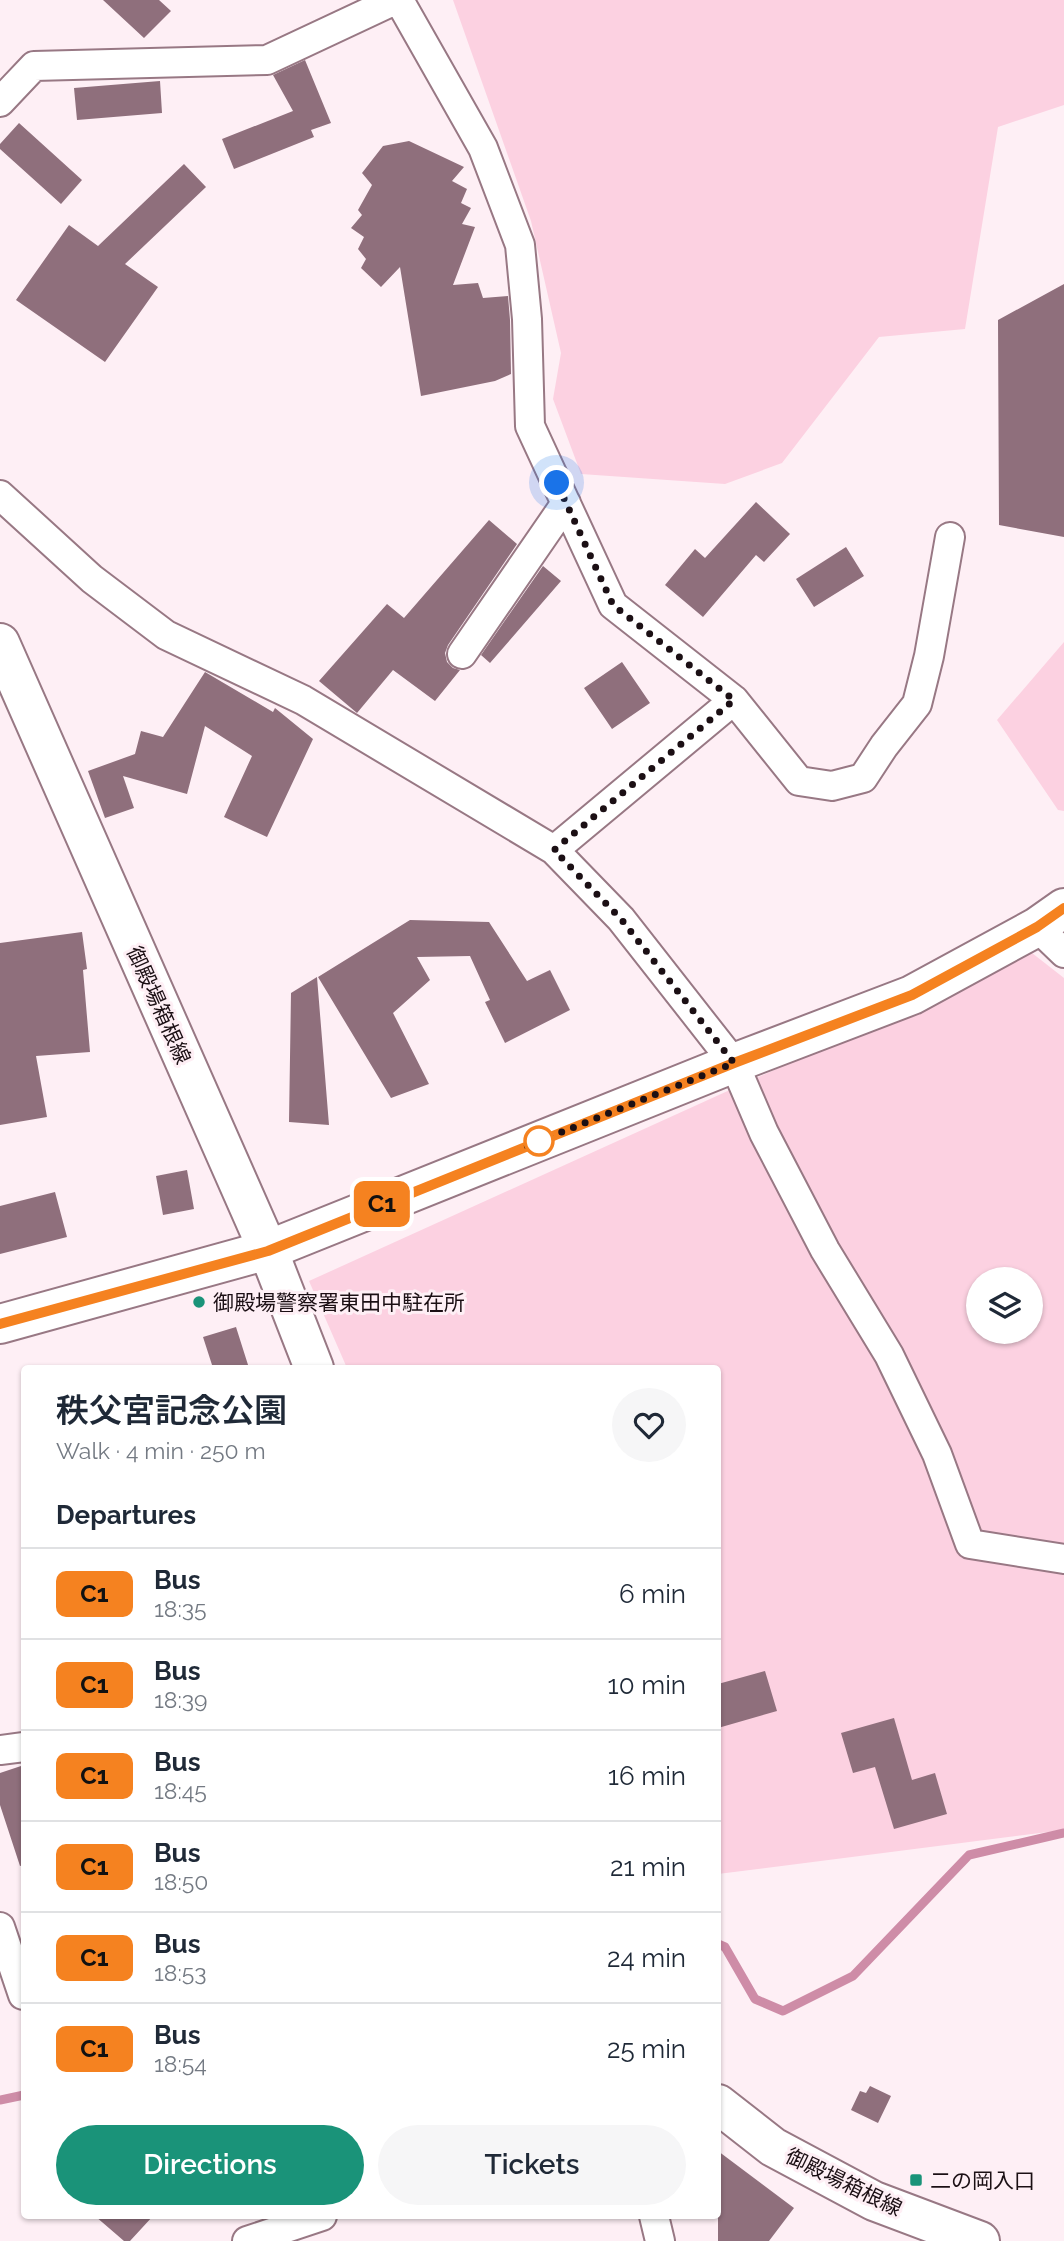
<!DOCTYPE html>
<html lang="en">
<head>
<meta charset="utf-8">
<style>
	body { margin:0; font-family:Raleway,"Noto Sans JP",sans-serif; background:#f6f6f7; color:#1f2937; height:100vh; display:flex; flex-direction:column; font-size:26px; white-space:nowrap }
	* { box-sizing:border-box; margin:0 }
	p { font-size:23px; color:#747a83 }
	.icon { flex:none; width:38px; height:38px; fill:none; stroke:currentColor; stroke-width:2; stroke-linecap:round; stroke-linejoin:round }
	.map { position:relative; flex:1; overflow:hidden }
	.details { position:absolute; left:21px; top:1365px; width:700px; height:854px; display:flex; flex-direction:column; background:#fff; border-radius:7px; box-shadow:0 2px 5px #0004 }
	.details>* { flex:none }
	.badge { padding:0 14px; border-radius:10px; font-size:24px; line-height:46px }
	.tools { position:absolute; left:966px; top:1267px; display:grid; gap:14px }
	.tools a { display:grid; place-items:center; width:77px; height:77px; border-radius:50%; background:#fff; box-shadow:0 2px 5px #0004; font-size:35px }
	.you { position:absolute; width:35px; height:35px; margin:-18px; border:5px solid #fff; border-radius:50%; background:#1a73e8; box-shadow:0 0 0 10px #1a73e833 }
	.map>.badge { position:absolute; translate:-50% -50%; box-shadow:0 0 0 4px #fff }
	h2 { padding:0 35px; font-size:26px; line-height:63px }
	.round { display:grid; place-items:center; flex:none; width:74px; height:74px; border-radius:37px; background:#f6f6f7 }
	.overview { display:flex; align-items:center; justify-content:space-between; height:119px; padding:0 35px }
	h1 { font-size:33px; font-weight:600; line-height:52px }
	.primary-button { display:flex; gap:14px; margin-top:auto; padding:14px 35px }
	.primary-button a { flex:1; height:80px; border-radius:42px; background:#1a9379; color:#fff; font-size:28px; font-weight:600; line-height:80px; text-align:center }
	.primary-button a+a { background:#f6f6f7; color:#1f2937 }
	ul { padding:0; list-style:none }
	li { display:flex; align-items:center; gap:21px; height:91px; padding:0 35px; border-top:2px solid #e0e1e3 }
	li div { flex:1 }
	li b { display:block; font-size:26px }
	li em { font-style:normal }
	li .badge { min-width:77px; font-weight:700; text-align:center }
	.map>svg:first-child { display:block }
	.green { fill:#fcd1e1; fill-rule:evenodd }
	.lines { fill:none; stroke-linecap:round; stroke-linejoin:round }
	.stream { stroke:#ce8ca7; stroke-width:9 }
	.building { fill:#8f6f7c }
	.street-casing { stroke:#987884; stroke-width:32 }
	.secondary-casing { stroke:#987884; stroke-width:42 }
	.street { stroke:#fff; stroke-width:28 }
	.secondary { stroke:#fff; stroke-width:38 }
	.line-casing { stroke:#fff; stroke-width:16 }
	.line { stroke:#f58220; stroke-width:10 }
	.walk { stroke:#1b0f14; stroke-width:7; stroke-dasharray:0 12.6 }
	.stop-dot { fill:#fff; stroke:#f58220; stroke-width:3.5 }
	.poi-dot { fill:#1a9379; stroke:#feeff5; stroke-width:2.5 }
	.labels { text-anchor:middle; dominant-baseline:central; stroke-width:6; stroke-linejoin:round; paint-order:stroke }
	.street-label { font-size:21px; fill:#1b0f14; stroke:#feeff5 }
	.poi-label { font-size:21px; fill:#1b0f14; stroke:#feeff5; text-anchor:start }
</style>
</head>
<body>
<div class="map">
<svg width="1064" height="2241" viewBox="0 0 1064 2241">
	<rect width="100%" height="100%" fill="#feeff5"/>
	<path class="green" d="M453 0H1064V105L998 127 965 329 879 337 782 463 725 484 581 474 553 399 561 353 531 221Z
		M1064 642V811L1058 810 997 720Z
		M1032 953 1064 978V1830L718 1874V1368H347L309 1281ZM978 1279H1031V1332H978Z"/>
	<g class="lines">
		<path class="stream" d="M718 1944 725 1947 755 1999 783 2011 853 1976 969 1855 1064 1833
			M0 2100 24 2095"/>
	</g>
	<path class="building" d="M103 0H159L171 11 144 38Z
		M305 60 331 123 311 130 314 137 234 169 222 139 293 111 273 75Z
		M160 81 162 113 77 120 74 88Z
		M19 123 82 180 61 204 0 149V144Z
		M409 141 464 167 452 181 467 189 461 203 471 208 462 224 475 227 453 285 478 283 483 298 508 296 510 320 511 374 495 381 421 396 400 267 381 287 361 268 366 259 358 249 364 237 351 228 362 215 358 210 372 185 362 173 383 146Z
		M184 164 206 187 125 264 158 287 105 362 16 300 69 225 98 246Z
		M1064 284V537L999 525 998 320Z
		M756 502 790 534 764 562 756 555 703 617 665 585 695 549 705 558Z
		M489 520 517 544 448 645 445 653 447 662 453 668 460 670 435 701 393 670 357 713 319 681 387 604 404 618Z
		M846 547 864 576 814 607 796 579Z
		M543 566 561 581 490 663 481 655Z
		M622 662 650 703 612 729 584 688Z
		M205 672 273 712 275 708 313 739 267 837 224 817 252 756 205 726 187 794 123 776 134 808 105 818 88 771 135 754 141 731 163 737Z
		M410 920 489 922 527 981 550 970 570 1010 505 1043 485 1002 490 1000 470 956 417 957 430 980 393 1013 429 1084 391 1098 318 977Z
		M82 932 87 969 83 970 90 1052 36 1056 47 1117 0 1125V943Z
		M317 977 329 1125 289 1122 291 993Z
		M187 1170 194 1209 163 1215 156 1176Z
		M55 1192 67 1237 0 1254V1206Z
		M236 1327 249 1368H213L203 1337Z
		M765 1671 777 1711 718 1728V1684Z
		M894 1718 912 1780 935 1773 947 1814 894 1829 875 1767 853 1773 841 1733Z
		M24 1765V1865L20 1866 0 1805V1773Z
		M870 2086 891 2096 878 2123 851 2110 860 2091 866 2093Z
		M718 2151 794 2208 769 2241H718Z
		M95 2216H153L130 2241H124Z"/>
	<g class="lines">
		<g class="street-casing">
			<path id="street" d="M399 0 483 148 520 245 527 319 530 426 613 605 734 700 799 781 832 786 863 778 884 746 917 704 929 656 950 537
				M0 102 34 66 267 60 395 0
				M0 495 92 579 166 635 303 700 554 850 621 919 734 1063 764 1133 825 1250 889 1355 937 1454 970 1544 1064 1559
				M462 654 566 503
				M554 850 734 700
				M1037 927 1064 953
				M0 1750 24 1747
				M0 1927 23 1995 24 1994
				M654 2216 660 2241
				M247 2241 322 2216"/>
		</g>
		<g class="secondary-casing">
			<path id="secondary" d="M0 643 268 1250 314 1368
				M0 1324 268 1250 734 1063 912 995 1037 927 1064 908
				M718 2104 773 2147 874 2201 980 2241"/>
		</g>
		<use href="#street" class="street"/>
		<use href="#secondary" class="secondary"/>
	</g>
	<g class="lines">
		<g class="line-casing">
			<path id="line" d="M0 1324 268 1251 734 1063 912 995 1037 927 1064 908"/>
		</g>
		<use href="#line" class="line"/>
		<path class="walk" d="M539 1141 527 1146 734 1063 621 919 554 850 734 700 613 605 557 483"/>
	</g>
	<circle class="stop-dot" cx="539" cy="1141" r="14"/>
	<g class="poi-dot">
		<circle cx="199" cy="1302" r="7"/>
		<rect x="909" y="2173" width="14" height="14" rx="3.5"/>
	</g>
	<g class="labels">
		<g class="street-label">
			<text transform="translate(159 1005) rotate(66)">御殿場箱根線</text>
			<text transform="translate(844 2182) rotate(26)">御殿場箱根線</text>
		</g>
		<g class="poi-label">
			<text x="213" y="1302">御殿場警察署東田中駐在所</text>
			<text x="930" y="2180">二の岡入口</text>
		</g>
	</g>
</svg>
<div class="tools">
<a><svg class="icon" aria-label="layers" viewBox="0 0 24 24"><path d="M12 4l9 5-9 5-9-5zM3 14l9 5 9-5"/></svg></a>
</div>
<div class="you" style="left:557px;top:483px"></div>
<b class="badge" style="left:382px;top:1204px;background:#f58220;color:#111">C1</b>
<section class="details">
<div class="overview"><div><h1>秩父宮記念公園</h1><p>Walk · 4 min · 250 m</p></div><a class="round"><svg class="icon" aria-label="heart" viewBox="0 0 24 24"><path d="M12 20l-8-8c-3-5 5-10 8-4 3-6 11-1 8 4z"/></svg></a></div>
<h2>Departures</h2>
<ul>
<li><span class="badge" style="background:#f58220;color:#111">C1</span><div><b>Bus</b><p>18:35</p></div><em>6 min</em></li>
<li><span class="badge" style="background:#f58220;color:#111">C1</span><div><b>Bus</b><p>18:39</p></div><em>10 min</em></li>
<li><span class="badge" style="background:#f58220;color:#111">C1</span><div><b>Bus</b><p>18:45</p></div><em>16 min</em></li>
<li><span class="badge" style="background:#f58220;color:#111">C1</span><div><b>Bus</b><p>18:50</p></div><em>21 min</em></li>
<li><span class="badge" style="background:#f58220;color:#111">C1</span><div><b>Bus</b><p>18:53</p></div><em>24 min</em></li>
<li><span class="badge" style="background:#f58220;color:#111">C1</span><div><b>Bus</b><p>18:54</p></div><em>25 min</em></li>
</ul>
<div class="primary-button"><a>Directions</a><a>Tickets</a></div>
</section>
</div>
</body>
</html>
